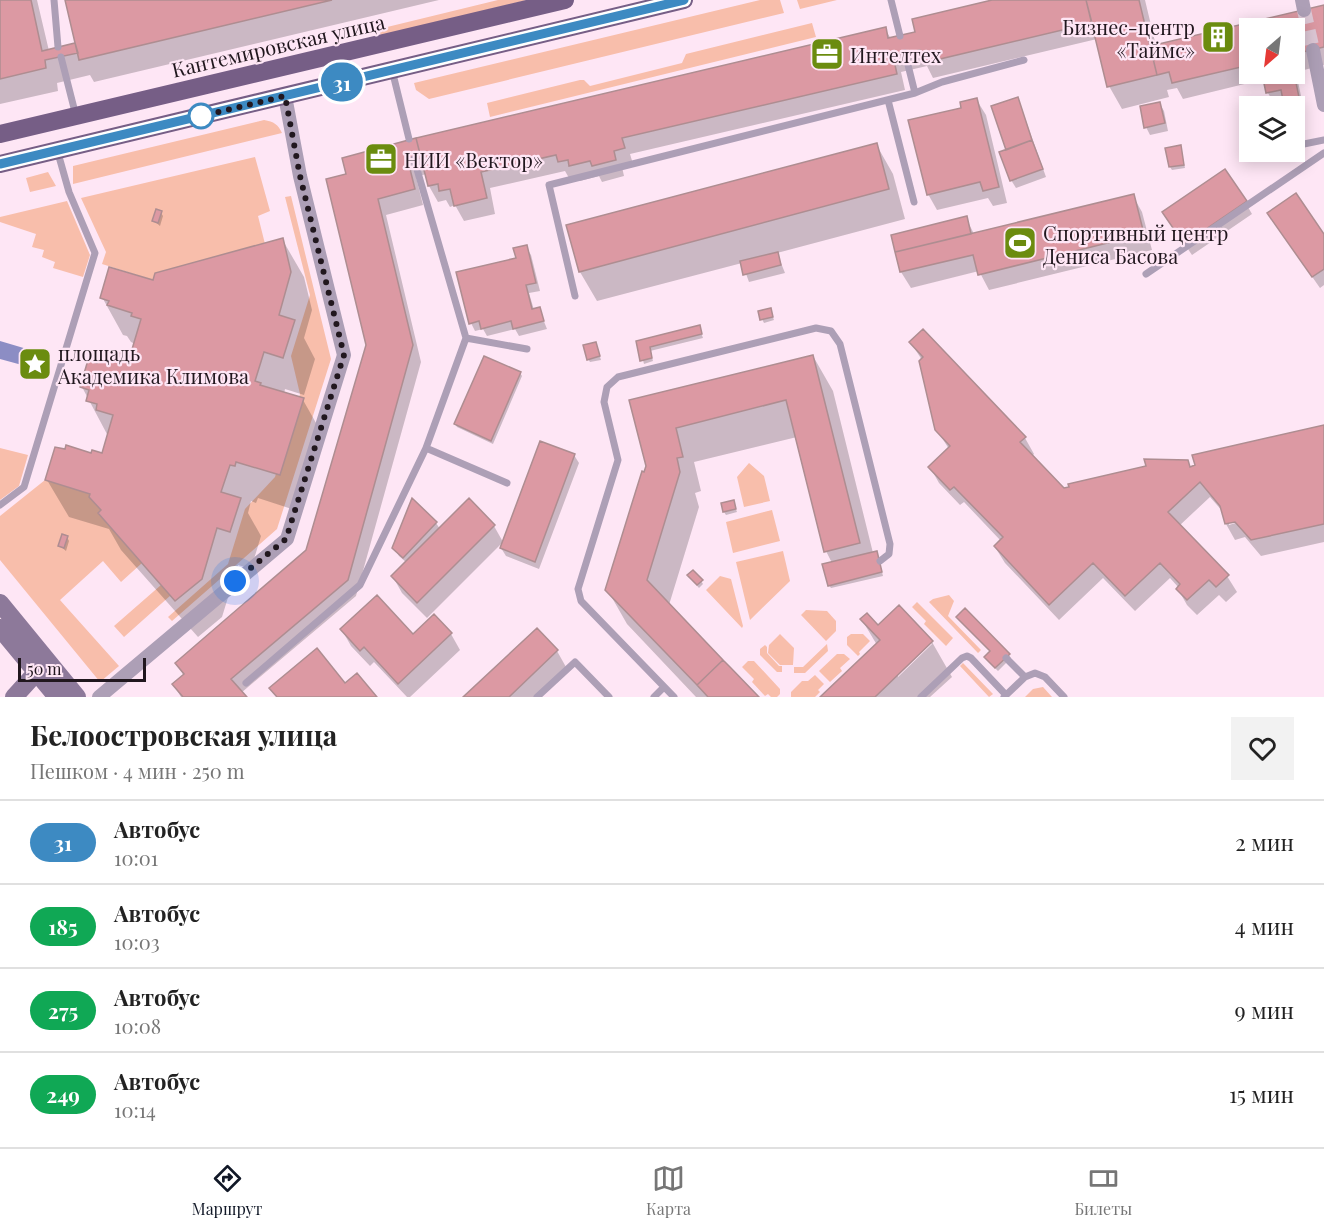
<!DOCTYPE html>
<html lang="ru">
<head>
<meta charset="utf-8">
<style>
	body { margin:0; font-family:"Playfair Display",serif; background:#f2f2f2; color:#222; height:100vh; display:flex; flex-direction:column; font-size:22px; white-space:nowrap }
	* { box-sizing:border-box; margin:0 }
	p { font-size:20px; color:#767676 }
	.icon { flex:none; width:33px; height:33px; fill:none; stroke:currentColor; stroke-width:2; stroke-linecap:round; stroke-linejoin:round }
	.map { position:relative; height:697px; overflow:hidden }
	.panel { display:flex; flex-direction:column; background:#fff; flex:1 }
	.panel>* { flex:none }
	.badge { padding:0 12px; border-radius:20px; font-size:21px; line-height:39px }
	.needle { width:39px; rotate:208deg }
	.fabs { position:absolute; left:1239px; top:18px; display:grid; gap:12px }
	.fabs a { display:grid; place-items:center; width:66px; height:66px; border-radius:0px; background:#fff; box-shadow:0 3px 15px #0003; font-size:30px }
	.scale { position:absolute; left:18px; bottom:15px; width:128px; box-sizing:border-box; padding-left:6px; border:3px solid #21171e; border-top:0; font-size:16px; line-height:21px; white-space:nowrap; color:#21171e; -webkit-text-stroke:4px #fee6f5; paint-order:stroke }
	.you { position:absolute; width:30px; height:30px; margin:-15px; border:4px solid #fff; border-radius:50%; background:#1a73e8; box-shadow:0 0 0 9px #1a73e833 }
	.map>.badge { position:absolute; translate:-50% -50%; box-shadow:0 0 0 3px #fff }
	.round { display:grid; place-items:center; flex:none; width:63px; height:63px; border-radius:0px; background:#f2f2f2 }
	.summary { display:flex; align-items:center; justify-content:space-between; height:102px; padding:0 30px }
	h1 { font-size:28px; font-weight:700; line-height:45px }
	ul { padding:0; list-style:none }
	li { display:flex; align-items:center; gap:18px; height:84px; padding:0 30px; border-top:2px solid #e0e0e0 }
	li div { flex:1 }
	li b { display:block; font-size:22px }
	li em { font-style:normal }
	li .badge { min-width:66px; font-weight:700; text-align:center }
	.tabs { display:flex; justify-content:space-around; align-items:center; height:84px; border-top:2px solid #e0e0e0; background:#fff; font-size:16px; color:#767676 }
	.tabs a { display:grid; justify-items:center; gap:3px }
	.tabs .on { color:#111827 }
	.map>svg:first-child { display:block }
	.green { fill:#f8beab }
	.water { fill:#8c8dc4 }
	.shadow { fill:#0003; fill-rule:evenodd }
	.building { fill:#dc99a3; stroke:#ae8d91; stroke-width:1.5 }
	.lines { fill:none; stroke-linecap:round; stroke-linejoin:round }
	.street-tunnel { stroke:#ddc7d5; stroke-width:14; stroke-dasharray:14 7; stroke-linecap:butt }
	.lane { stroke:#ad9fb6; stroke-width:7 }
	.street { stroke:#ad9fb6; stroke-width:14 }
	.secondary { stroke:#8d799a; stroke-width:18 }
	.primary { stroke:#765e86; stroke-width:18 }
	.line-casing { stroke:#fff; stroke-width:14 }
	.line { stroke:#3d8ac2; stroke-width:9 }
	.walk { stroke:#21171e; stroke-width:6; stroke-dasharray:0 10.8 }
	.stop-dot { fill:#fff; stroke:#3d8ac2; stroke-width:3 }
	.labels { text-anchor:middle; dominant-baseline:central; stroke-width:4.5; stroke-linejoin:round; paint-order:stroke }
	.poi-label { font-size:20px; fill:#21171e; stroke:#fee6f5; text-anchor:start }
	.street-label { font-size:20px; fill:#21171e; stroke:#fee6f5 }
</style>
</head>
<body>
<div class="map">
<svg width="1324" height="697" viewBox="0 0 1324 697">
	<rect width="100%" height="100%" fill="#fee6f5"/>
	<path class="green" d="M498 0H527L381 36 379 29Z
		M760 0H780L784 13 429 99 416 90 414 83Z
		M797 0H837L800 9Z
		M812 23 816 37 490 117 487 103 580 80H584L590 86 682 63 686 54Z
		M264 120C274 122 278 124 282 133L73 184V166Z
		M255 157 270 211 258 216 265 244 155 273 153 280 102 264 106 252 81 198Z
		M48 172 56 186 30 192 26 178Z
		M291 196 331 359 277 529 172 621 168 617 228 564 245 509 275 477 300 394 291 356 310 295 285 197Z
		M67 201 90 255 83 277 53 268 55 262 42 257 44 250 32 247 36 234 0 222V217Z
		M0 448 28 455 19 486 0 500Z
		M749 463 764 476 770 501 744 507 737 477Z
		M45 480 90 494 89 497 101 510 98 513 142 563 121 582 103 561 60 600 119 666 100 682 0 560V516Z
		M772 510 780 541 733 553 726 522Z
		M783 551 790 581 750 620 736 562Z
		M720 576 731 579 743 626 742 628 706 590Z
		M161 585 171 595 124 637 114 626Z
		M949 595 954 601 948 616 981 650 978 653 929 602 933 599Z
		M917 602 953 638 946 646 924 624 926 621 912 607Z
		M806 610 827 611 836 621V631L826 641 801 615Z
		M780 634 794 648 793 665H780L768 653 769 645Z
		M851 634H863L870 641 859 652 860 654 858 656 847 645V637Z
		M827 644 828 651 805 673H794V667H803Z
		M765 645 767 647V653L779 666H782V672H777L760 655V649Z
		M837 654H844L850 659 840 668 842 671 830 682 819 671Z
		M748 661H754L780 689V694L777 697H771L768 694 765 696 752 682 754 679 742 667Z
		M963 663 993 694 989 697 960 666Z
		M815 675 824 684 818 690 820 692 815 697H791V692L802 681H808Z
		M1043 687 1052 697H1025L1033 689Z"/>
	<path class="water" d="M0 341 27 349 22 365 0 359Z"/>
	<path class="shadow" d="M0 0H37L49 51 77 44 66 0H439L94 82 90 75 57 83 58 91 0 104Z
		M999 0H1145L1156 46 1324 6V65L1296 72 1304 110 1294 112V106H1287L1284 98 1272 100 1268 93 1265 79 1183 99 1177 88 1167 90 1169 97 1122 109 1109 86 1097 39 933 78 927 66 901 72 905 90 630 154 633 164 622 167 624 176 602 182 599 176 580 181 577 176 569 178 565 171 490 188 495 214 464 221 455 205 450 207 446 200 438 202 429 186 426 174 416 177 423 205 386 215 421 362 356 596 241 693 245 697H181L174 685 184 676 177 663 307 551 367 345 327 180 885 29 891 39 917 33ZM1250 28H1294V74H1250Z
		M976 99 986 115 1007 203 993 206 988 198 937 210 928 194 963 109Z
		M1017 99 1021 107 1046 177 1016 188 1011 180 1008 150Z
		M1159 103 1164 111 1168 131 1150 135 1146 127Z
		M876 144 893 174 905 219 777 253 785 273 749 282 742 263 597 301 580 272Z
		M1180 146 1185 168 1172 170 1170 167Z
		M1133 196 1142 212 1152 250 989 290 979 271 911 288 901 272 893 236 966 218 974 234Z
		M1245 202 1252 214 1192 255 1171 224Z
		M161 213 163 216 160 226 154 221Z
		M1276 225 1324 237V285L1320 288Z
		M282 239 304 277 312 310 304 338 315 359 304 395 285 389 284 394 303 400 324 437 301 512 258 498 256 503 251 501 248 513 261 536 251 569 238 565 222 617 198 637 121 550 109 529 69 517 47 480 92 454H103L108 436 82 387 98 364 112 358H131L135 344 131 342 127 336 123 335 102 297Z
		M526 247 531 255 540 291 529 293 534 310 539 309 547 329 519 336 515 329 487 336 483 329 475 331 471 323Z
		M770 310 774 320 764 323 762 319Z
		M699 327 703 338 650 351 653 361 644 364 638 342Z
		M911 343 1025 438 1034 454 1032 456 1063 489 1187 462 1191 468 1324 426V542L1261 556 1245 537 1235 540 1226 524 1224 513 1210 497 1179 526 1227 576 1237 592 1226 602 1219 595 1197 615 1187 605 1178 589 1179 588 1170 578 1135 611 1103 578 1059 620 1005 563 995 547 1001 541 964 502 960 505 939 483 930 467 949 449 937 430 922 360ZM1242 521 1229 525V522Z
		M597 347 601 360 590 362 588 359Z
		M813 356 833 391 873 553 876 552 878 556 883 576 831 588 829 585 832 563 826 551 797 437 694 462 701 491 695 493 699 507 669 605 757 697H696L627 624 607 589 648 466 631 401Z
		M520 373 522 376 493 444 457 427 455 424Z
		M574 455 579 463 539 569 506 556 501 548Z
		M733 502 737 512 726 515 724 512Z
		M436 523 440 529 494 526 503 542 427 618 402 593 393 577 407 563 399 556 394 548Z
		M67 537 69 541 66 551 60 546Z
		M691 579 701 581 703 584 699 588Z
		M899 607 932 642 952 677 930 697H822L877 645 862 620 878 627ZM930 642 932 644 898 677V673Z
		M342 630 413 636 451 634 460 650 410 697H407L374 662 370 666 351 646Z
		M537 630 557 651 566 667 535 697H465Z
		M1009 655 1011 658 998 671 988 661Z"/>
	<path class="building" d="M0 0H31L42 51 75 43 78 53 45 60 46 68 0 79Z
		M65 0H332L79 60Z
		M992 0H1086L1092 23 923 63 920 50 893 56 897 74 622 138 625 148 614 151 616 160 592 166 590 161 569 166 568 160 558 162 556 155 481 172 487 198 454 206 450 189 439 191 438 184 428 186 416 138 886 27 888 38 915 32 912 19Z
		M1086 0H1139L1157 75 1107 87Z
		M1086 0H1139L1157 75 1107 87Z
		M1324 5V47L1294 54V28H1250V65L1172 83 1169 72 1157 75 1150 46Z
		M1294 73 1300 102 1284 105 1281 90 1266 93 1262 74Z
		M1018 97 1032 140 1006 150 991 106Z
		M977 98 999 187 983 191 980 182 927 195 908 120 961 108 960 102Z
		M1160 102 1165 123 1144 128 1140 106Z
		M416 138 421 158 408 161 415 189 378 199 413 345 348 580 231 679 247 697H183L172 684 184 674 175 663 306 550 366 345 326 179 346 174 342 158Z
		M1032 140 1043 169 1010 181 999 152Z
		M877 143 889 189 579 272 566 225Z
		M1181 145 1184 165 1169 167 1165 148Z
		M1225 169 1247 201 1184 244 1162 212Z
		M1296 193 1324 234V269L1312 277 1267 213Z
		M1134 194 1144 234 978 275 973 255 900 272 895 252Z
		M156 209 162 211 158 223 152 221Z
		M967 216 971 234 895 252 891 235Z
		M283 238 291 272 279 315 295 320 283 358 264 352 255 381 261 383 260 385 304 398 280 475 236 462 235 466 230 465 221 492 241 498 230 532 217 528 202 579 175 601 98 513 101 510 89 497 90 494 45 480 55 447 65 449 66 445 91 453 92 450 102 453 113 415 96 410 97 404 86 401 89 390 80 387 88 360 97 363 100 353 111 356 113 351 130 356 141 319 131 316 132 313 107 305 109 301 100 298 109 267 153 280 155 273Z
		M527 245 536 283 526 285 532 309 540 307 544 321 513 329 511 321 481 329 479 321 469 324 456 272 516 258 513 248Z
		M778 252 781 265 743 275 740 261Z
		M771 308 773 317 760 320 758 311Z
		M700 325 702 334 650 347 652 358 640 361 636 341Z
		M923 329 1026 437 1020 442 1064 488 1069 487 1068 484 1146 466 1144 459 1188 460 1190 467 1195 465 1192 455 1324 425V524L1251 540 1235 522 1225 524 1220 506 1200 482 1168 512 1229 575 1216 587 1209 580 1187 600 1176 589 1180 584 1160 563 1125 596 1093 563 1049 605 994 546 1003 537 954 487 950 490 928 467 950 446 935 430 919 361 923 357 909 342Z
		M596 342 600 356 587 360 583 345Z
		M813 355 860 543 824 552 786 400 676 428 683 457 677 458 680 472 647 580 723 660 697 685 605 590 642 471 644 472 646 466 629 400Z
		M484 356 521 372 491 441 454 424Z
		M540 441 575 454 535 562 500 548Z
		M412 498 437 522 403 558 392 548Z
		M469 498 495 525 417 603 391 576Z
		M734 500 736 509 723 512 721 503Z
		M62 534 68 536 64 548 58 546Z
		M877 551 882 572 828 586 822 564Z
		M693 570 703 580 697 585 687 575Z
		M377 595 413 634 434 614 452 633 398 684 364 647 360 651 340 629Z
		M899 605 933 641 875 697H820L880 640 860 619 867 613 878 625Z
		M965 608 1010 654 995 668 984 657 990 651 956 617Z
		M537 628 558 650 509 697H463Z
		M317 648 345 683 357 673 377 697H277L269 688Z
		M723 660 730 667 759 697H708L697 685Z"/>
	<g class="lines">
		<path class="street-tunnel" d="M1304 10 1313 50"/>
		<path class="lane" d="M54 0 58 47
			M891 0 900 36
			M61 57 76 116
			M392 70 409 139
			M915 93 942 82 1024 60
			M888 100 914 202
			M1299 145 1324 140
			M1146 274 1324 153
			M575 296 549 185 915 93 905 53
			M466 338 527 349
			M426 448 507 483
			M0 505 24 487 95 253 69 192 58 153
			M1006 658 1025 677
			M246 683 360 585 426 448 466 338 414 159
			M537 697 575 662 609 697
			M654 697 664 687
			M674 697 581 601 578 589 618 460 604 402 607 387 618 377 816 328 831 331 840 344 890 544 889 554 880 561
			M921 697 962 658 967 656 971 658 1006 695
			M1004 697 1025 677 1035 673 1045 677 1064 697"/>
		<path class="street" d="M1302 0 1304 10
			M1313 50 1324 105
			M99 697 287 539 344 355 300 176 285 96"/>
		<path class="secondary" d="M0 603 77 697
			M0 628 57 697
			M14 697 44 664"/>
		<path class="primary" d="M0 134 565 0
			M0 164 684 0"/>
	</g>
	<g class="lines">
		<g class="line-casing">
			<path id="line" d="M0 164 684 0"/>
		</g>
		<use href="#line" class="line"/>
		<path class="walk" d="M201 116 194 118 285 96 300 176 344 355 286 539 235 581"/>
	</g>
	<defs>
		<g id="building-square" transform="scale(1.725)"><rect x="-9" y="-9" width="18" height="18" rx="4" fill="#6b8c0f" stroke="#fee6f5"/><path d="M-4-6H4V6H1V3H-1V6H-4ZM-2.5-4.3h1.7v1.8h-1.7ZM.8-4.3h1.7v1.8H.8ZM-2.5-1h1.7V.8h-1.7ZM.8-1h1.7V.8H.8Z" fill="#fff"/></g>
		<g id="office-square" transform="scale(1.725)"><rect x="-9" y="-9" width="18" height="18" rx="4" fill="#6b8c0f" stroke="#fee6f5"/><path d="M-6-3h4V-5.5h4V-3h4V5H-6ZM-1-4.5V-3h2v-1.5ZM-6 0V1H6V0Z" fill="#fff"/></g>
		<g id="stadium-square" transform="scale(1.725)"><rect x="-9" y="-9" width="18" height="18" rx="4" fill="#6b8c0f" stroke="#fee6f5"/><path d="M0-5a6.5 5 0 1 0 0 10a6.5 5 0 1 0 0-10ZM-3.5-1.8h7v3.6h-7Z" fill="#fff"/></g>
		<g id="sight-square" transform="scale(1.725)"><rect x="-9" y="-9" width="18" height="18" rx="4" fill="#6b8c0f" stroke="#fee6f5"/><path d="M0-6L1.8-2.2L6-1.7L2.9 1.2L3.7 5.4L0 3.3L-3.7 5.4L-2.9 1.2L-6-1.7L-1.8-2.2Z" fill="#fff"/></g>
	</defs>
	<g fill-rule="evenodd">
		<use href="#building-square" x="1218" y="37"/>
		<use href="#office-square" x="827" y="54"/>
		<use href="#office-square" x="381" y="159"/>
		<use href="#stadium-square" x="1020" y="243"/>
		<use href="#sight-square" x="35" y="364"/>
	</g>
	<circle class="stop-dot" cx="201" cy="116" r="12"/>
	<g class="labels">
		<g class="poi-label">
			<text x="1195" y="26" text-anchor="end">Бизнес-центр<tspan x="1195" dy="23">«Таймс»</tspan></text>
			<text x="850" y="54">Интелтех</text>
			<text x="404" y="159">НИИ «Вектор»</text>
			<text x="1043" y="232">Спортивный центр<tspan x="1043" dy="23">Дениса Басова</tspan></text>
			<text x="58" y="352">площадь<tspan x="58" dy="23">Академика Климова</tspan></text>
		</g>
		<g class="street-label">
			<text transform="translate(278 45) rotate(-13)">Кантемировская улица</text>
		</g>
	</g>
</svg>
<div class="fabs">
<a><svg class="needle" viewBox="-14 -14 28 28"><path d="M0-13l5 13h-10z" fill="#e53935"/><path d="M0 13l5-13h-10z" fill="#767676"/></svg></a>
<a><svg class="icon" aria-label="layers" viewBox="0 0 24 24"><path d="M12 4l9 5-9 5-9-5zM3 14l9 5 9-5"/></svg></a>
</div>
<div class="scale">50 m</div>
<div class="you" style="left:235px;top:581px"></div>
<b class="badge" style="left:342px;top:82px;background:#3d8ac2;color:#fff">31</b>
</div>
<section class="panel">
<div class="summary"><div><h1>Белоостровская улица</h1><p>Пешком · 4 мин · 250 m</p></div><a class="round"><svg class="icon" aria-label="heart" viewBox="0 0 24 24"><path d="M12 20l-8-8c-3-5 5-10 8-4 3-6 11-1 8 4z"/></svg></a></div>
<ul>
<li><span class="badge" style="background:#3d8ac2;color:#fff">31</span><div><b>Автобус</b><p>10:01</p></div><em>2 мин</em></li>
<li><span class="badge" style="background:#10a855;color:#fff">185</span><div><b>Автобус</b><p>10:03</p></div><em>4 мин</em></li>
<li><span class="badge" style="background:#10a855;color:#fff">275</span><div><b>Автобус</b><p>10:08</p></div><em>9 мин</em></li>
<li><span class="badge" style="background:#10a855;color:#fff">249</span><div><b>Автобус</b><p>10:14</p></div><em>15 мин</em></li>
</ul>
</section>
<nav class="tabs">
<a class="on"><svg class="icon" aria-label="directions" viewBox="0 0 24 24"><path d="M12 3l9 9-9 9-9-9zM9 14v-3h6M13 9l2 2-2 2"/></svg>Маршрут</a>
<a><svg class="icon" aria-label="map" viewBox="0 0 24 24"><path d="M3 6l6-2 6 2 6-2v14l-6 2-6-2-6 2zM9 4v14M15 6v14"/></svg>Карта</a>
<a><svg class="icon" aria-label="tickets" viewBox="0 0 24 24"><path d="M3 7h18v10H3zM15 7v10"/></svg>Билеты</a>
</nav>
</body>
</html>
